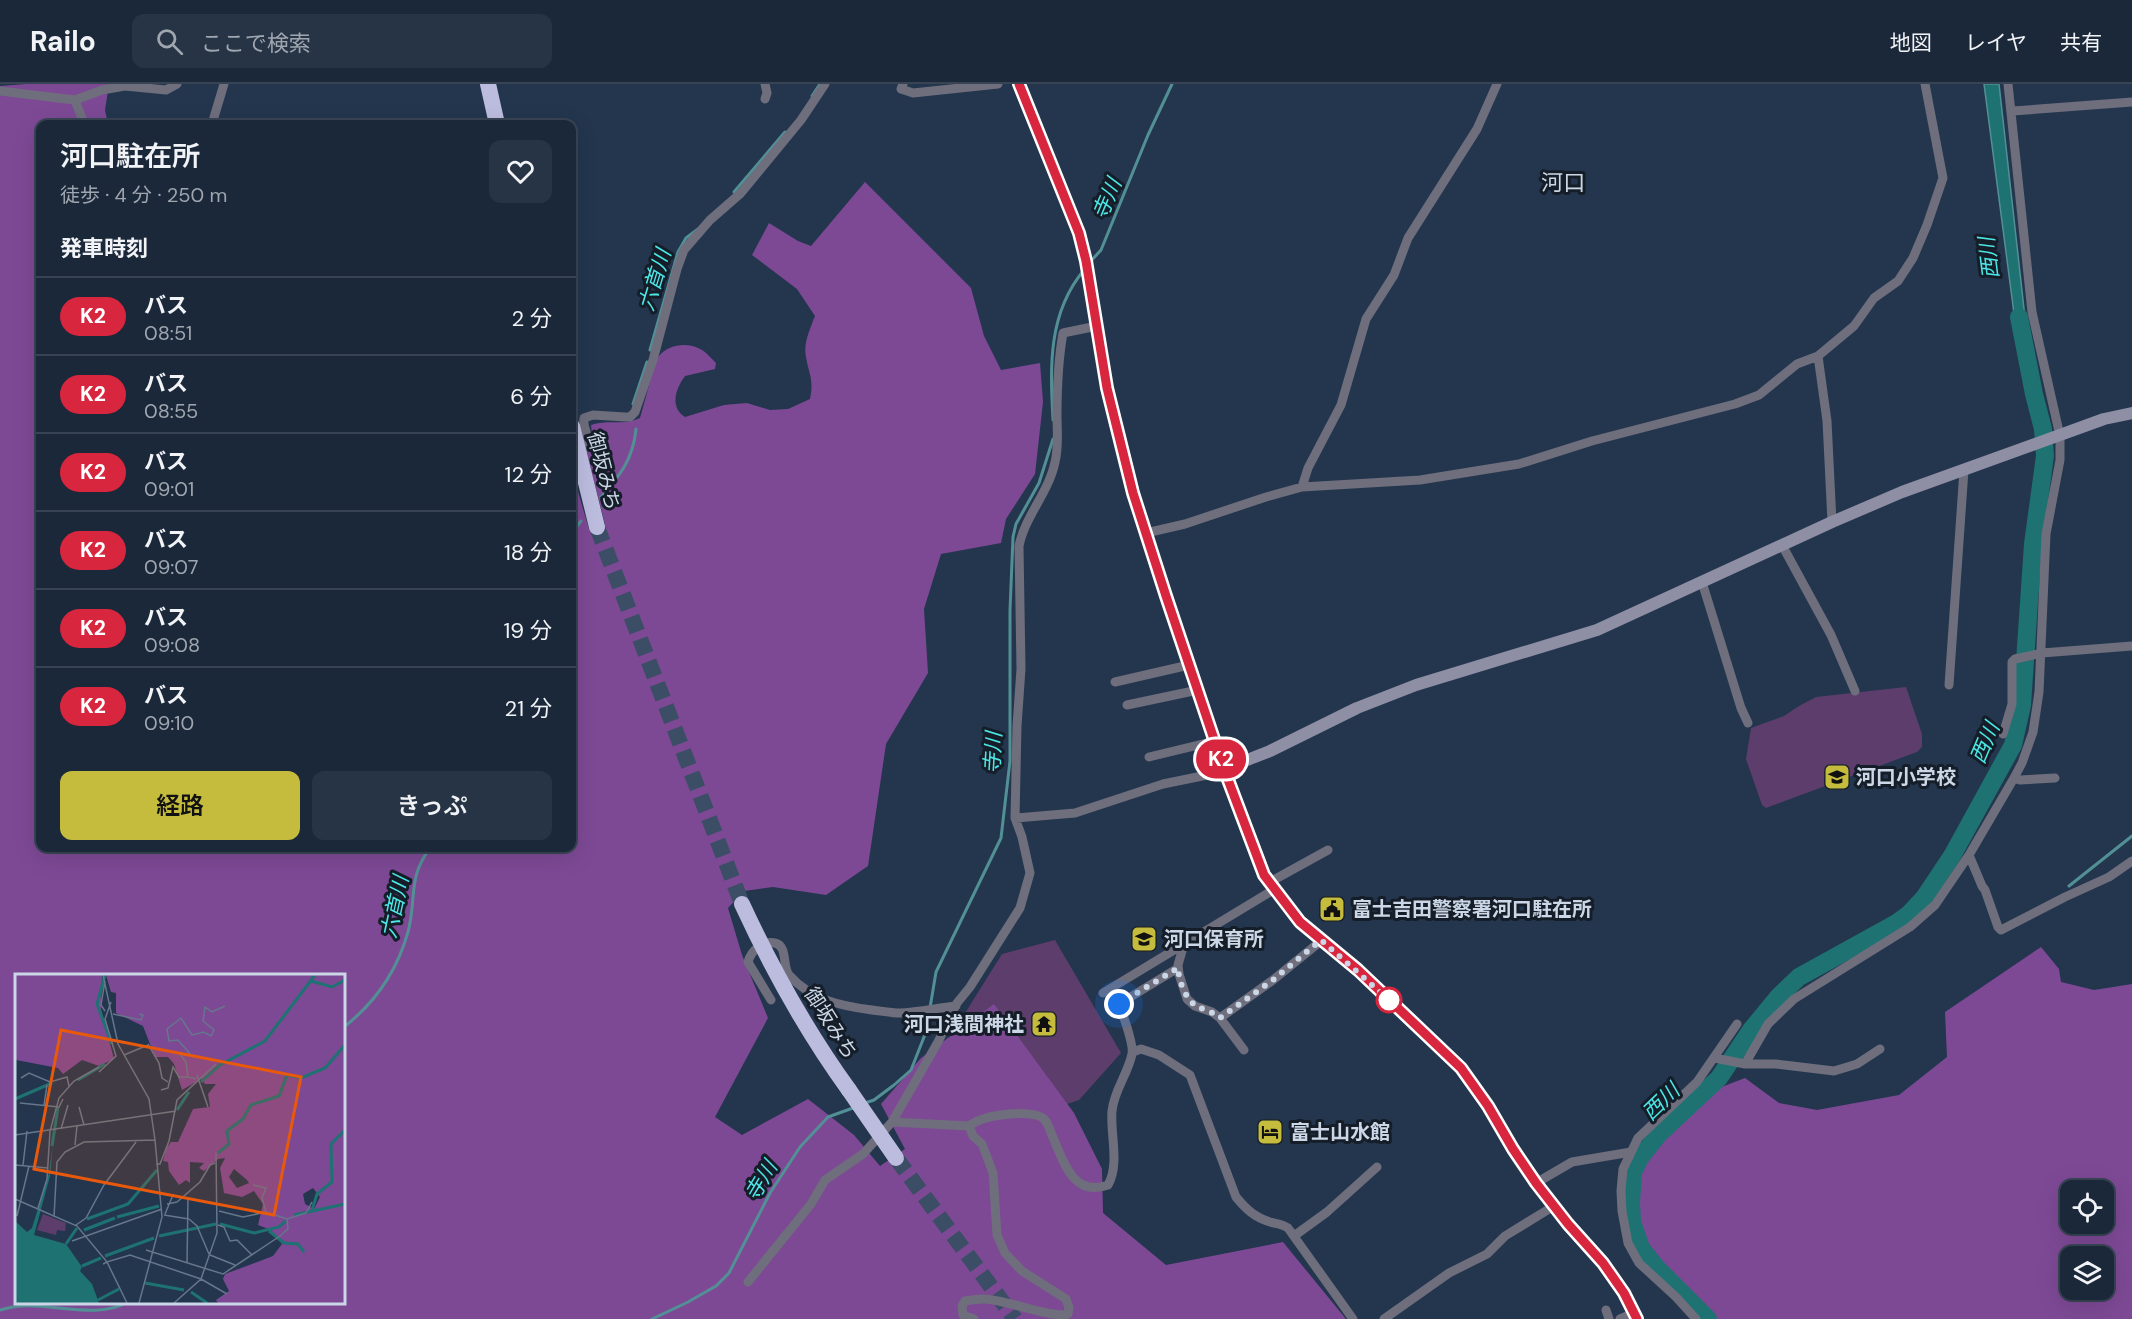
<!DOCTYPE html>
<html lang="ja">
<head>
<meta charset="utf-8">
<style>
	body { margin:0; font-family:"DM Sans","Noto Sans JP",sans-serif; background:#273445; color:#f1f3f6; height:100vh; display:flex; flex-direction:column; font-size:22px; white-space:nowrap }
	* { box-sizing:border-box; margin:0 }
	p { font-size:20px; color:#9fa6af }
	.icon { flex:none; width:33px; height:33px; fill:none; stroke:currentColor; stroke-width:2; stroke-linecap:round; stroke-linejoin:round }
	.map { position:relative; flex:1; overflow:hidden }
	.drawer { position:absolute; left:36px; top:36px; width:540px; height:732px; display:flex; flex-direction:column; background:#1a283a; border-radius:12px; box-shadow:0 6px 24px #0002,0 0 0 2px #384454 }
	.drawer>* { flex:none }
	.badge { padding:0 12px; border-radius:20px; font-size:21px; line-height:39px }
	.buttons { position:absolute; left:2060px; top:1096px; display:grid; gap:12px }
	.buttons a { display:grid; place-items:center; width:54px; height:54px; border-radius:12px; background:#1a283a; box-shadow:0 6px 24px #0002,0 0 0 2px #384454; font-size:30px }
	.you { position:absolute; width:30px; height:30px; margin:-15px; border:4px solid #fff; border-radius:50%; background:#1a73e8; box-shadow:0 0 0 9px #1a73e833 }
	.map>.badge { position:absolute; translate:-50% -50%; box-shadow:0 0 0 3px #fff }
	h2 { padding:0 24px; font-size:22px; line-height:54px }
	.round { display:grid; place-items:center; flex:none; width:63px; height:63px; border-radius:12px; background:#273445 }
	.summary { display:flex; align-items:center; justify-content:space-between; height:102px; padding:0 24px }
	h1 { font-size:28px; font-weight:600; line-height:45px }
	.action { display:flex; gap:12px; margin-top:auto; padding:12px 24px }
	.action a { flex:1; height:69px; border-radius:12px; background:#c5bc3d; color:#111; font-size:24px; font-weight:600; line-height:69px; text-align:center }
	.action a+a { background:#273445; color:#f1f3f6 }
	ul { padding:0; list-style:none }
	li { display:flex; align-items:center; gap:18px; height:78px; padding:0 24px; border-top:2px solid #384454 }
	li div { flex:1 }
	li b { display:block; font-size:22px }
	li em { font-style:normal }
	li .badge { min-width:66px; font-weight:700; text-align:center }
	header { display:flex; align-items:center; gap:36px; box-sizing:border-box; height:84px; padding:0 30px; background:#1a283a; border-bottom:2px solid #384454 }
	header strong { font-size:28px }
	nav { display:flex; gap:33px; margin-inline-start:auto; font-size:21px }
	.search { width:420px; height:54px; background:#273445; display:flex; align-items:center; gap:15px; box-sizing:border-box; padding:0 21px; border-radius:12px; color:#9fa6af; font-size:22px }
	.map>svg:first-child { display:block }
	.green { fill:#5d3d6c }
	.forest { fill:#7d4995; fill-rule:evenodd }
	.water { fill:#1e7272; stroke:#529095; stroke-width:1.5 }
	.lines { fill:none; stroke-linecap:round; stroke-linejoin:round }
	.stream { stroke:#529095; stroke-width:3 }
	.river { stroke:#1e7272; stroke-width:18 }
	.highway-tunnel { stroke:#3c4e65; stroke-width:16; stroke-dasharray:16 8; stroke-linecap:butt }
	.street { stroke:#6e6e7d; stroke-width:9 }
	.secondary { stroke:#8e8ea5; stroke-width:12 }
	.highway { stroke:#bcbcdf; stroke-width:16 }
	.highway-bridge { stroke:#bcbcdf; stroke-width:16 }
	.line-casing { stroke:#fff; stroke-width:14 }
	.line { stroke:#d7263d; stroke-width:9 }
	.walk { stroke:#cbd7e6; stroke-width:6; stroke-dasharray:0 10.8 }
	.stop-dot { fill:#fff; stroke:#d7263d; stroke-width:3 }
	.labels { text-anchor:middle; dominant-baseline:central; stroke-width:6; stroke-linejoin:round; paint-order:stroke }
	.street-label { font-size:20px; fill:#cbd7e6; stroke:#151d28 }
	.poi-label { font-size:20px; font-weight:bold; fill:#cbd7e6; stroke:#151d28; text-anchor:start }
	.water-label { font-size:21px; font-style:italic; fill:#4be6e6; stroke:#151d28 }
	.quarter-label { font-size:22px; fill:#cbd7e6; stroke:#151d28 }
	.inset-river { fill:none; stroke:#1e7272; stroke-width:3 }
	.inset-road { fill:none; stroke:#66768b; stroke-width:1.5 }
	.view { fill:#e8590c; fill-opacity:0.15; stroke:#e8590c; stroke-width:3 }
	.inset-edge { fill:none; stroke:#cbd7e6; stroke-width:3 }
</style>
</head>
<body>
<header>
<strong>Railo</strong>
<div class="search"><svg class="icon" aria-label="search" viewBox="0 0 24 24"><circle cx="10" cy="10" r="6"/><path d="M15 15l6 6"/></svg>ここで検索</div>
<nav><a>地図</a><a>レイヤ</a><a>共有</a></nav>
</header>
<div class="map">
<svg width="2132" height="1235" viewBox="0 0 2132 1235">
	<rect width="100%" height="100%" fill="#23364e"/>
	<path class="green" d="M1906 603 1922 650V663L1917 668 1766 724 1762 721 1746 675 1751 644 1784 632 1799 622 1816 613Z
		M1055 856 1121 969 1079 1016 1049 1026 929 992 952 950 1002 870Z"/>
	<path class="forest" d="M26 0H109L105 26 108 40H40V764H572V395L574 394 589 445 605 440 587 370 593 357 591 341C608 335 624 342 640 334 644 322 654 279 659 272 669 259 690 258 702 266 707 269 712 275 716 279L715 285 685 292C676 304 669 323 685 333L724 321 747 319 770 326 788 325 810 315C814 295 809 291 806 273 803 260 810 245 815 232L797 205 752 171 769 139 798 157 811 162 865 98 971 204 984 252 1001 286 1040 279 1043 318 1035 390 1006 435 1001 459 941 470 924 525 928 589 886 660 868 782 826 811 773 803 744 807 728 824 742 871 768 934 715 1033 742 1051 808 1015 854 1051 880 1082 905 1065 881 1020 921 974 994 920 1074 1029 1102 1085 1103 1129 1166 1181 1283 1158 1346 1235H0V2ZM16 892H344V1218H16Z
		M2041 863 2059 885 2061 898 2094 906 2132 900V1235H1714L1655 1174 1633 1129 1634 1074 1680 1022 1698 1012 1745 994 1779 1019 1817 1026 1899 1011 1947 973 1945 928ZM2070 1107H2103V1140H2070ZM2070 1173H2103V1206H2070Z"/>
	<path class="water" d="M1984 0H1999L2027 252 2018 260Z"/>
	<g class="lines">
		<path class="stream" d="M812 12 820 0
			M734 108 785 48
			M1090 178 1101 166 1148 51 1172 0
			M650 266 678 168 686 154 698 145
			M633 320 647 278
			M1053 336C1050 282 1048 229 1084 186
			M601 413C620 391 633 376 636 345
			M572 449 581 437
			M2069 802 2132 752
			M344 943C376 918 397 887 408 848 417 814 407 795 430 764
			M865 1019 874 1016 894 1001 911 986 926 948 936 888 1001 754 1010 677V526L1013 453 1016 440 1039 399 1053 355
			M0 1226C7 1224 15 1222 23 1222 54 1220 101 1235 127 1218
			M652 1235 688 1218 716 1202 729 1189 770 1109 800 1063 828 1033 853 1024"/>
		<path class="river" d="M1708 1235 1657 1184 1641 1164 1632 1138 1631 1119 1633 1088 1640 1074 1658 1051 1719 994 1751 946 1779 912 1799 893 1895 840 1909 830 1924 814 1952 772 2013 661 2022 621 2033 460 2045 372 2043 345 2034 310 2019 233"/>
		<path class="highway-tunnel" d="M597 443 742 820
			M896 1074 1015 1235"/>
		<path class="street" d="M765 0 767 9 765 15
			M903 0 901 5 913 9 998 0
			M0 7 75 16 102 6 125 2 166 6 177 0
			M75 16 84 40
			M2013 27 2132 18
			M212 40 224 0
			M1818 272 1827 337 1832 438
			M585 365C592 351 582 346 584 334L593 331 625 333H630L635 328 653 276 677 185 684 166 710 136 741 109 801 36 825 0
			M1302 403 1308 384 1341 321 1366 235 1394 191 1408 154 1477 45 1497 0
			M1146 449 1185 440 1266 413 1302 403 1420 396 1519 380 1592 357 1735 320 1759 311 1797 280 1818 272 1854 242 1874 214 1898 197 1913 174 1927 141 1943 94 1925 0
			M1782 461 1831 551 1855 607
			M1702 498 1741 624 1748 639
			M1115 598 1189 581
			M1949 601 1964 386
			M1127 621 1198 606
			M2003 650 2012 620V578L2015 575 2042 569 2132 562
			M1149 673 1215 657
			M2014 694 2020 696 2055 694
			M1015 734 1075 729 1163 700 1212 690 1224 685
			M1969 771 1982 802 1985 806 1998 843 2001 846 2065 813 2109 793 2132 777
			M1270 798 1328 766
			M1184 860 1178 881 1179 890 1187 915 1195 922 1212 928 1220 934 1244 966
			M1103 909 1275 805
			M771 916 748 878C751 867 762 856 775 859 788 862 782 882 789 891 811 916 841 922 872 926 881 927 891 929 900 929 919 928 937 924 956 922
			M1220 934 1273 896 1321 857
			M1133 968 1141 965 1159 971 1190 991 1236 1113C1246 1125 1254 1133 1270 1138 1277 1140 1282 1140 1288 1144L1353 1235
			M1715 974 1745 980H1776L1834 987 1857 980 1880 965
			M1745 980 1768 940 1794 915 1910 843 1935 821 1969 771 2014 694 2022 679 2033 648 2039 608 2046 450 2060 376V352L2032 228 2008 0
			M892 1038 969 1042 973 1052 982 1060 993 1089 997 1151 1005 1169 1022 1187 1066 1215 1069 1224 1068 1230C1053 1235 1004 1215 984 1215 978 1215 971 1216 965 1217L962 1222 963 1231 974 1235
			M969 1042C981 1033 994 1032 1009 1030 1017 1029 1033 1029 1041 1033 1047 1036 1049 1043 1051 1049 1063 1074 1071 1114 1108 1101 1120 1080 1110 1050 1112 1027 1114 1006 1128 990 1132 970 1134 960 1123 931 1119 920L1178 884
			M1536 1099 1572 1078 1631 1068
			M1294 1152 1327 1128 1377 1083
			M748 1198 811 1120 825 1096 863 1070 892 1038 938 958 957 919 970 903 1020 824 1030 789 1022 753 1015 734 1017 642 1021 585 1019 462C1025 432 1049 408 1055 378 1059 362 1057 348 1057 332 1057 304 1058 277 1063 249L1097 242
			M1606 1226 1609 1235
			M1384 1235 1449 1189 1487 1170 1505 1152 1554 1122
			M1620 1235 1634 1229
			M1696 1235 1676 1213 1639 1179 1628 1159 1622 1127 1621 1107 1623 1085 1638 1054 1697 998 1737 940"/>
		<path class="secondary" d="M1019 0 1079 149 1086 177 1107 304 1133 409 1166 512 1224 685 1265 791 1300 838 1358 886 1461 984 1488 1022 1513 1065 1536 1099 1567 1140 1603 1180 1624 1209 1637 1235
			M1224 685 1270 667 1357 624 1416 601 1597 546 1832 438 1902 408 2104 335 2132 329"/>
		<path class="highway" d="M488 0 497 40
			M572 342 597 443
			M742 820C772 885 807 948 849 1006"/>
		<path class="highway-bridge" d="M849 1006 896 1074"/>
	</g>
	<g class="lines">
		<g class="line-casing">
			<path id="line" d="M1019 0 1079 149 1086 177 1107 304 1133 409 1166 512 1224 685 1264 791 1300 838 1358 886 1461 984 1488 1022 1513 1065 1536 1099 1568 1140 1603 1179 1624 1209 1637 1235"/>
		</g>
		<use href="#line" class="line"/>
		<path class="walk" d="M1119 920 1178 884C1179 897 1185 916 1198 923 1205 926 1213 928 1220 934L1273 896 1321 856 1389 916"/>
	</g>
	<defs>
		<g id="school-square" transform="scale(1.35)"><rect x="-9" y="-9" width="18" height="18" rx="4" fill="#c5bc3d" stroke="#151d28"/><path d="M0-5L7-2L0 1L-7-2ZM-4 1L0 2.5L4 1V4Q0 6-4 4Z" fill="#111"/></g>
		<g id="civic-square" transform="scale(1.35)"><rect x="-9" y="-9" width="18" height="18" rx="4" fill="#c5bc3d" stroke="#151d28"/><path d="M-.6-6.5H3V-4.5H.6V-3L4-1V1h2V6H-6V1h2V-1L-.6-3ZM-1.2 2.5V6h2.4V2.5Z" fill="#111"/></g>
		<g id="temple-square" transform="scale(1.35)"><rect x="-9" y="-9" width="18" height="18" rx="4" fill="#c5bc3d" stroke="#151d28"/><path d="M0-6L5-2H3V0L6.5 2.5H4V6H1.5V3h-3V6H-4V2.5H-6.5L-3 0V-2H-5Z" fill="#111"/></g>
		<g id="hotel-square" transform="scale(1.35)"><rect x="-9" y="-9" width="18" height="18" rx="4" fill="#c5bc3d" stroke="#151d28"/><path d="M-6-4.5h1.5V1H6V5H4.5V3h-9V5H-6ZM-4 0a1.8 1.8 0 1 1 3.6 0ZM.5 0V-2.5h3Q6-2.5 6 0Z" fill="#111"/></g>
	</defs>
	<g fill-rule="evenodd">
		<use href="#school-square" x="1837" y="693"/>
		<use href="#civic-square" x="1332" y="825"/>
		<use href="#school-square" x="1144" y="855"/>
		<use href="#temple-square" x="1044" y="940"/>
		<use href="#hotel-square" x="1270" y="1048"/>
	</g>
	<circle class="stop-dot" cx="1389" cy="916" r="12"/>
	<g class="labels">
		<g class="street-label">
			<text transform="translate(604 387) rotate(76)">御坂みち</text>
			<text transform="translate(831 939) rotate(58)">御坂みち</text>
		</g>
		<g class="poi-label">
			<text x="1856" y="693">河口小学校</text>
			<text x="1352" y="825">富士吉田警察署河口駐在所</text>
			<text x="1164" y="855">河口保育所</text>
			<text x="1024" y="940" text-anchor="end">河口浅間神社</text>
			<text x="1290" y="1048">富士山水館</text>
		</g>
		<g class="water-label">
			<text transform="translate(1107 115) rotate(-67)">寺川</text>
			<text transform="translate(1989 174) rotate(-97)">西川</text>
			<text transform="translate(655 196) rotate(-73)">六首川</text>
			<text transform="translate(1985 659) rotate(-67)">西川</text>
			<text transform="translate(993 669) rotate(-87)">寺川</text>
			<text transform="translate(395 823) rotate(-78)">六首川</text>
			<text transform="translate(1661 1018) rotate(-44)">西川</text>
			<text transform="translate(761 1097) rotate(-59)">寺川</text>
		</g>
		<g class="quarter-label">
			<text x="1563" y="98">河口</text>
		</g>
	</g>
	<g transform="translate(15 890)">
		<rect width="330" height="330" fill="#23364e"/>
		<path d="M28 240 51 249 50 257 42 256 41 261 22 256Z" fill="#5d3d6c"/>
		<path d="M0 1H87L86 35 99 85 84 92 67 86 48 100 43 94 1 86ZM91 1H330V329H203L201 326 214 317 208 305 210 300 258 282 267 270 256 256 243 251 248 230 239 217 227 223 209 219 205 194 210 184 203 185 189 197 184 194 189 189 175 188V209L171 206 164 211 154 197 153 188 148 187 151 175 156 168H163L178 135 195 133 193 120 201 110H190L186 105 167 116 159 90 153 83H140L128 52 101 39V19L96 18ZM219 195 232 206 234 209 222 214 214 203ZM298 214 305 223 299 235 290 230 288 220Z" fill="#7d4995" fill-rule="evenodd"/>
		<path d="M38 168 35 202 19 261 51 270 67 293 65 297 77 310 84 329H0V247L12 258 17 254 34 199Z" fill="#1e7272"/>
		<path class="inset-river" d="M90 1 82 30 97 70M296 7 317 13 330 6M63 106 90 90M186 108 205 91 250 67 300 1M0 125 37 109M162 136 174 118M37 172 43 133M203 179 214 170 212 157 228 145 236 131 264 122 272 101 286 104 310 94 330 71M297 236 302 220 317 208 316 170 330 156M279 241 330 230M102 243 144 232M72 245 113 230 142 196M205 250 239 259 264 253 271 247M69 256 100 244M254 257 269 269 283 270 289 278M144 262 201 250M51 270 62 254M90 282 139 264M67 292 86 284M130 309 169 316M176 318 192 329M83 326 104 315"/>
		<path class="inset-road" d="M88 1 103 70 134 125 140 166 147 243 124 329M90 37 86 31 90 7M98 40 126 46 128 41 124 40M133 70 144 89 147 104 153 108M109 81 133 71M84 98 101 82 90 45 96 28M182 101 193 133M6 104 14 99 35 108 52 103 54 112M181 105 173 103 171 88 165 80 177 82 163 66 154 67 152 55 166 44 177 61 189 58 196 62 199 56 188 47 190 33 197 38 210 32M146 116 153 114 158 93 164 103H173M5 129 44 133 48 125M29 131 32 111M64 133 69 151M46 155 53 131M0 161 161 137M60 171 62 152M141 190H145L154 167 162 126 201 90M0 191 33 194M8 191 12 157M238 211 251 214 247 224 251 238M144 220 158 221 150 240M0 225 62 252 92 288 115 281 186 305M152 230 162 228 185 208 195 191 200 189M23 234 32 205 35 157 44 124 59 107 84 93M204 237 228 243 251 238 272 245 291 239 297 228M149 241 174 245M2 242 14 192M39 243 42 188 50 178 69 168 140 166M174 245 182 252 194 280M61 251 71 244 89 211 121 168M203 251 209 253 215 267 222 266 237 281M57 267 147 235M131 276 208 300 265 262 273 255 272 245M195 281 220 291M172 289 173 223M88 290 92 288 112 329M186 305 212 320M159 329 186 305 202 259 201 179"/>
		<path class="view" d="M46 56 286 103 259 241 19 195Z"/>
		<rect width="330" height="330" class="inset-edge"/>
	</g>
</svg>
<div class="buttons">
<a><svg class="icon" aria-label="locate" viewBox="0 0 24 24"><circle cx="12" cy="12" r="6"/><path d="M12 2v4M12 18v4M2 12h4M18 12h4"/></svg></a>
<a><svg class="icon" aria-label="layers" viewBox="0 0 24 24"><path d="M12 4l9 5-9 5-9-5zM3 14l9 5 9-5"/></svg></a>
</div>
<div class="you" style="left:1119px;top:920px"></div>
<b class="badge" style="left:1221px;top:675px;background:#d7263d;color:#fff">K2</b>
<section class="drawer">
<div class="summary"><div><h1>河口駐在所</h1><p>徒歩 · 4 分 · 250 m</p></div><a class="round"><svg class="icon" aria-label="heart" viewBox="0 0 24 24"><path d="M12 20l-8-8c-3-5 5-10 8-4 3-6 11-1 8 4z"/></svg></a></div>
<h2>発車時刻</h2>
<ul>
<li><span class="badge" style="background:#d7263d;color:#fff">K2</span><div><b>バス</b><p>08:51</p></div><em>2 分</em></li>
<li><span class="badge" style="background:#d7263d;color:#fff">K2</span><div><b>バス</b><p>08:55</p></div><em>6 分</em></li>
<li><span class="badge" style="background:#d7263d;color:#fff">K2</span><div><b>バス</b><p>09:01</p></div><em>12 分</em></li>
<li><span class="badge" style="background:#d7263d;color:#fff">K2</span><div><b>バス</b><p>09:07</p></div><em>18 分</em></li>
<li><span class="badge" style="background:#d7263d;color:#fff">K2</span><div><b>バス</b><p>09:08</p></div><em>19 分</em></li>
<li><span class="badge" style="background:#d7263d;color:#fff">K2</span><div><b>バス</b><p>09:10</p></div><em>21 分</em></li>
</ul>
<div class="action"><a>経路</a><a>きっぷ</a></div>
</section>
</div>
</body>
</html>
